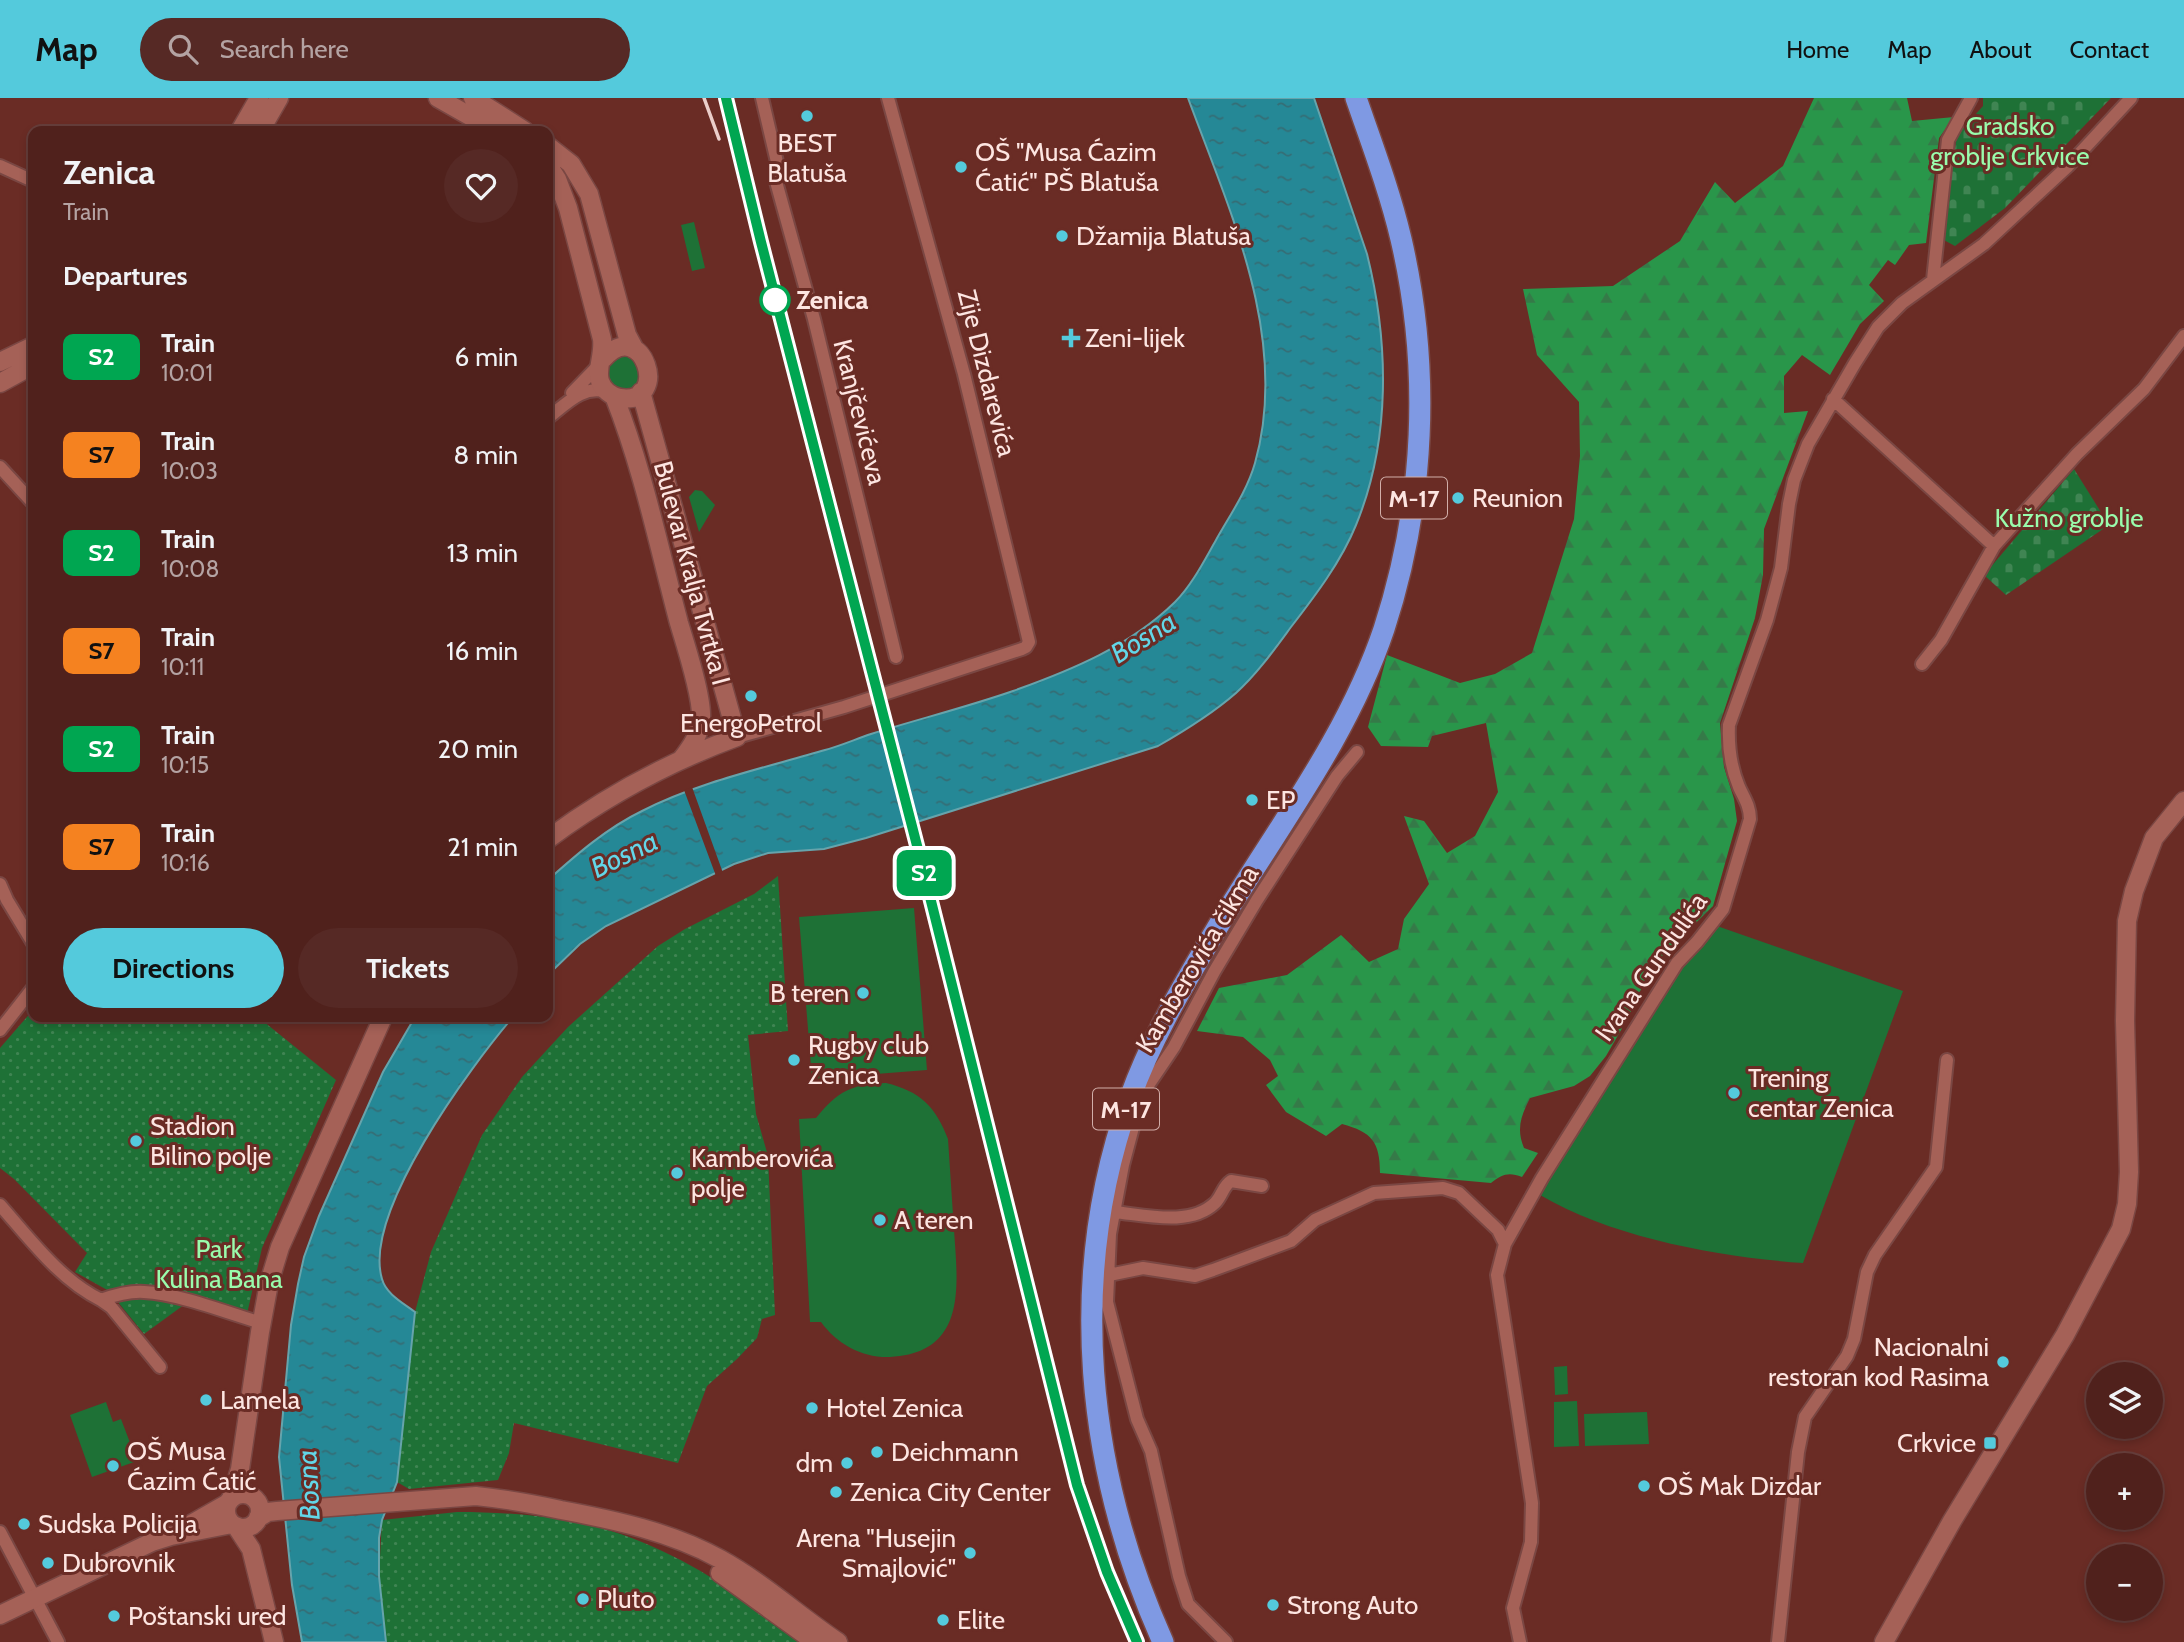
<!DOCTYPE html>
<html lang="en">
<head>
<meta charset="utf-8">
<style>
	body { margin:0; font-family:Cabin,sans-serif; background:#562925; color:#f1f3f6; height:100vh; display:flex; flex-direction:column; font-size:26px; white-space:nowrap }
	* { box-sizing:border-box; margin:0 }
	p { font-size:23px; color:#b4a3a3 }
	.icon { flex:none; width:38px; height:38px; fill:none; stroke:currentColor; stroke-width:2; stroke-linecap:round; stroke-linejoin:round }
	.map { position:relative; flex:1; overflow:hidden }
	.panel { position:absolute; left:28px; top:28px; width:525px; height:896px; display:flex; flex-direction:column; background:#50211c; border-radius:14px; box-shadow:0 4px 10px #0003,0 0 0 2px #673e3b }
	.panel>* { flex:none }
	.badge { padding:0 14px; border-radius:10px; font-size:24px; line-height:46px }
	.tools { position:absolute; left:2086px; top:1264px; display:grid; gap:14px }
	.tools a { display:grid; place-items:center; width:77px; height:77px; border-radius:50%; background:#50211c; box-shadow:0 4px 10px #0003,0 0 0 2px #673e3b; font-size:35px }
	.map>.badge { position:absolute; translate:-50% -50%; box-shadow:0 0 0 4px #fff }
	h2 { padding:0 35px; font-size:26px; line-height:63px }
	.round { display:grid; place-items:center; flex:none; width:74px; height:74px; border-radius:37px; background:#562925 }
	.overview { display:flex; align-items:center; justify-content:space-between; height:119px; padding:0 35px }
	h1 { font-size:33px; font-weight:800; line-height:52px }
	.button { display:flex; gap:14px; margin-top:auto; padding:14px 35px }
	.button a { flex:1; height:80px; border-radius:42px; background:#54cadc; color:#111; font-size:28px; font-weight:800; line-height:80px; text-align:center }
	.button a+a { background:#562925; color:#f1f3f6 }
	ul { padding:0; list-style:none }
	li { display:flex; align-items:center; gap:21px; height:98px; padding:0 35px }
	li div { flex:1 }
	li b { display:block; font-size:26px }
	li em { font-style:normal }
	li .badge { min-width:77px; font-weight:700; text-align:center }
	header { display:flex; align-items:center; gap:42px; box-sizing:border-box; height:98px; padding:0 35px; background:#54cadc; color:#111 }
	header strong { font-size:33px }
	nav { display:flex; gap:38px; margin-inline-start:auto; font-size:24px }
	.search { width:490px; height:63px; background:#562925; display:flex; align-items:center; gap:18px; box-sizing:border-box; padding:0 24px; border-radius:38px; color:#b4a3a3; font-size:26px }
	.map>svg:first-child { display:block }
	.grass { fill:#1e7136 }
	.forest { fill:url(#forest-firs) }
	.cemetery { fill:url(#cemetery-stones) }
	.park { fill:url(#park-dots) }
	.water { fill:url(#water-ripples); stroke:#66a4ac; stroke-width:2 }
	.pier { fill:#6a2c25 }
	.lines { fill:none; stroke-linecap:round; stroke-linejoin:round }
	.street-casing { stroke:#7a4743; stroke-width:16 }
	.secondary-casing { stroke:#7a4743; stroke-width:21 }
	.highway-casing { stroke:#7a4743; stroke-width:24 }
	.street { stroke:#a56157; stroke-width:12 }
	.secondary { stroke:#a56157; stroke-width:18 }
	.highway { stroke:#7f99e3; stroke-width:21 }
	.rail { stroke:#ebceca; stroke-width:3.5 }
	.line-casing { stroke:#fff; stroke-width:16 }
	.line { stroke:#00a651; stroke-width:10 }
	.poi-dot { fill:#54cadc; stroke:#6a2c25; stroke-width:2.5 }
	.stop-dot { fill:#fff; stroke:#00a651; stroke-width:3.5 }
	.labels { text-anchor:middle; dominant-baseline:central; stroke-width:6; stroke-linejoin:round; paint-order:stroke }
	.shield { fill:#6a2c25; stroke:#d1aea9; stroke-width:2 }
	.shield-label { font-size:24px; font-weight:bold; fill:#fde5e1 }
	.park-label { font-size:26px; fill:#99fcac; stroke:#6a2c25 }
	.poi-label { font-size:26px; fill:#fde5e1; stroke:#6a2c25; text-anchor:start }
	.stop-label { font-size:26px; font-weight:bold; fill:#fde5e1; stroke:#6a2c25; text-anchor:start }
	.street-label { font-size:26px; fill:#fde5e1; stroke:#6a2c25 }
	.water-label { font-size:28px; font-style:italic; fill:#62d6e8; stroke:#6a2c25 }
</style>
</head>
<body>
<header>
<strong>Map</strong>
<div class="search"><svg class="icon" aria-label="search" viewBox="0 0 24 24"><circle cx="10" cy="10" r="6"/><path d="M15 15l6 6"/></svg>Search here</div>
<nav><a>Home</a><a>Map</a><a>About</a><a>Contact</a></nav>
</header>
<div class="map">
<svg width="2184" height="1544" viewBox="0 0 2184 1544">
	<defs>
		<pattern id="forest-firs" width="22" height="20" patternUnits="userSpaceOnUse" patternTransform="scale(1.75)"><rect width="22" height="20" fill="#29964a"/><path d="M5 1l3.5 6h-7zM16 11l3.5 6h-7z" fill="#357a48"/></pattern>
		<pattern id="cemetery-stones" width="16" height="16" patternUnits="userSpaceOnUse" patternTransform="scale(1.75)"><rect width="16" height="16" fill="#1e7136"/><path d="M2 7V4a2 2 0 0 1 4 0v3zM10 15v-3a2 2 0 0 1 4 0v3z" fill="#408553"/></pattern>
		<pattern id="park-dots" width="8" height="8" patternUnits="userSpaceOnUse" patternTransform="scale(1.75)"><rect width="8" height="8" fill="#1e7136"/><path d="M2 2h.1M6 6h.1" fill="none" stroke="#408553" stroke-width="1.8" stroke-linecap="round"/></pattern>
		<pattern id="water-ripples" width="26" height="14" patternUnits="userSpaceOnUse" patternTransform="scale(1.75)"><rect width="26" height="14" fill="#258896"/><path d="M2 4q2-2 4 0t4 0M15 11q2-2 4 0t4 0" fill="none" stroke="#356d75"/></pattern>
	</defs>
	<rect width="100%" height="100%" fill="#6a2c25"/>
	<path class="grass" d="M694 124 705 170 692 173 681 127Z
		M607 275a17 17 0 1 1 34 0a17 17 0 1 1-34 0Z
		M695 392 702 393 715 407 699 434 689 399Z
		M914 810 927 972 812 981 799 819Z
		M1717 828 1903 893 1803 1165C1719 1159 1613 1140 1540 1097L1679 867Z
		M886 985C920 993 936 1009 948 1041 950 1071 952 1102 954 1132 958 1189 967 1255 890 1259 862 1260 837 1246 821 1224H810L799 1021 816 1020C838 993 852 986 886 985Z
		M1567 1268 1568 1296 1555 1297 1554 1269Z
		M1577 1303 1579 1348 1554 1349V1304Z
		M106 1304 113 1324 121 1321 137 1363 92 1379 70 1317Z
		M1647 1314 1649 1346 1585 1348 1584 1316Z"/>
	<path class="forest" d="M1814 0H1907L1912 23 1954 19 1939 40 1926 145 1909 147 1895 167 1888 162 1869 187 1884 203 1860 226 1830 277 1802 257 1784 278V315L1808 313 1764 431 1763 477 1755 520 1720 625 1724 669 1734 701 1737 723 1713 808 1651 869 1628 920 1606 958 1590 978 1574 988 1530 1000C1521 1018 1516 1031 1524 1050L1538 1055 1522 1079C1509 1074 1502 1076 1491 1085L1380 1075C1380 1044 1372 1034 1342 1026L1326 1038 1286 1014 1266 987 1278 978 1270 962 1243 939 1197 933 1219 890 1287 877 1341 837 1369 864 1398 851 1404 821 1429 786 1404 718 1424 723 1447 755 1475 738 1498 694 1486 625 1432 638 1428 649 1381 648 1368 629 1387 557 1460 585 1495 576 1532 555 1574 421 1580 358 1579 304 1537 257 1523 191 1613 188 1680 143 1715 84 1735 105 1783 68Z"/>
	<path class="cemetery" d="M1983 0H2111L2005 110 1955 148 1942 141 1957 37 1983 8Z
		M2074 371 2109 427 2006 497 1984 477Z"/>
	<path class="park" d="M778 778 788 933 748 937 756 1016 768 1058 775 1217 762 1221 757 1240 737 1261 707 1288 678 1365 514 1325 509 1355 498 1382 409 1391 397 1384 415 1214 431 1154 482 1037 522 979 568 929 658 848 685 831 754 796Z
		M33 912V919H258L336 982 262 1150 247 1216 192 1201 144 1236 109 1193 75 1174 87 1155 14 1081 0 1070V950Z
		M457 1414C509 1414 561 1418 611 1433 683 1455 745 1500 805 1544H386L379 1478 382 1422Z"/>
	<path class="water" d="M1188 0H1314L1367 156C1389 244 1391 342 1356 427 1341 464 1315 498 1291 529 1274 552 1257 576 1236 595 1212 616 1186 632 1158 648L866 740 824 751 768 755 734 766 606 828 580 846 548 877V782C577 756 607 730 642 713 699 684 764 670 825 652 840 648 856 641 871 636 919 621 967 609 1013 593 1072 572 1130 548 1175 504 1192 487 1204 463 1216 442 1230 417 1247 393 1255 365 1290 241 1230 114 1188 0Z
		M415 919H513C471 968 362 1115 382 1181 386 1196 403 1205 415 1214L397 1384 382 1422 379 1440V1478L386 1544H302L292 1487 279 1359 291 1227 298 1186 304 1159 319 1118 383 974Z"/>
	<path class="pier" d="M889 627 915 727 908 730 881 629Z
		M692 689 723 775 716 778 684 692Z"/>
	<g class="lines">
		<g class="street-casing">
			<path id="street" d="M762 0 777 64 775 80 814 221 896 559
				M0 68 33 83
				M1933 182 1948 42 1971 0
				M572 295 600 266
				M1833 301 1994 448
				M548 320C565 307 583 286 607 294
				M0 369 33 405
				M1922 566 1941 542 1994 448 2077 356 2144 291 2184 238
				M737 639 844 609 1022 551 1026 549 1029 544 964 276 888 0
				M0 786 7 802 33 845
				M0 932 33 890
				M0 1107C30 1141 60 1182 101 1202 115 1197 129 1193 144 1194 180 1196 227 1215 262 1225
				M1114 1114C1145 1117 1190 1129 1215 1105 1222 1098 1223 1088 1231 1083L1262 1088
				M1109 1177 1143 1170 1195 1178 1213 1172 1291 1143 1315 1122 1374 1095 1443 1090 1459 1095 1498 1132 1505 1146
				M101 1202 111 1209 160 1269
				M0 1434 58 1544
				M1226 1544 1188 1506 1179 1478 1151 1353 1137 1321 1107 1204 1110 1136 1123 1067 1140 1003 1147 989 1174 949 1214 874 1257 802 1337 678 1357 654
				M1520 1544 1513 1510 1531 1444 1532 1405 1497 1177 1505 1146 1542 1080 1677 865 1697 844 1723 811 1750 721C1750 708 1744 700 1739 689 1731 670 1728 648 1729 627L1767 522 1781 470 1789 406 1794 382 1808 346 1855 265 1878 229 1902 205 1984 146 2068 68 2131 0
				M1778 1544 1798 1354 1805 1319 1847 1258 1854 1241 1867 1174 1875 1157 1936 1069 1947 962"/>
		</g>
		<g class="secondary-casing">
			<path id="secondary" d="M438 0 496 33
				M473 0 525 33
				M240 33 259 0
				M260 33 279 0
				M548 48 571 66 589 96 627 237 635 252
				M548 67 557 81 568 110 602 241C604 257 596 271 600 283 603 292 611 298 620 300 672 308 643 216 603 261
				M0 264 33 248
				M0 285 33 267
				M614 298C643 371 659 450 679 525 686 548 702 598 701 619 700 637 691 649 681 662
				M548 741C606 698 669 664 737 639L641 294
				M226 1413a17 17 0 1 1 34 0a17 17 0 1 1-34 0Z
				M231 1401 240 1371 260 1234 269 1185 280 1149 383 919
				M258 1420 268 1414 277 1413 476 1398C505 1401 533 1406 561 1412 615 1422 671 1434 720 1461 762 1484 798 1517 838 1544
				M236 1428 251 1451 274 1544
				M186 1429 228 1405
				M720 1475 815 1544
				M0 1517 152 1444 171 1438 232 1426
				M1884 1544 1952 1423 2065 1237 2121 1131 2127 1106 2129 1074 2125 923 2127 823 2134 793 2154 740 2184 703"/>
		</g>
		<g class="highway-casing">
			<path id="highway" d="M1163 1544C1086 1372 1066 1179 1130 1000 1152 938 1187 881 1220 825 1278 729 1348 638 1384 531 1425 405 1431 270 1401 141 1390 94 1372 46 1356 0"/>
		</g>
		<use href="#street" class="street"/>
		<use href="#secondary" class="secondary"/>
		<use href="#highway" class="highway"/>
		<path class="rail" d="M704 0 719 41
			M726 0 761 144 921 763 1077 1387 1107 1474 1137 1544"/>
	</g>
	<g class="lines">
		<g class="line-casing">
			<path id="line" d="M726 0 761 144 921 763 1077 1387 1107 1474 1137 1544"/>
		</g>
		<use href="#line" class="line"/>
	</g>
	<g class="poi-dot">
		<circle cx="807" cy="18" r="7"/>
		<circle cx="961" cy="69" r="7"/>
		<circle cx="1062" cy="138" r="7"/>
		<path d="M1067.5 229.5h7v7h7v7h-7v7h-7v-7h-7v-7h7z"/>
		<circle cx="1458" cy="400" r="7"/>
		<circle cx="751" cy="598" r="7"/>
		<circle cx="1252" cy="702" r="7"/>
		<circle cx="863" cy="895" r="7"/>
		<circle cx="794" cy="962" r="7"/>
		<circle cx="1734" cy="995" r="7"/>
		<circle cx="136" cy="1043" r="7"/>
		<circle cx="677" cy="1075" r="7"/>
		<circle cx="880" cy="1122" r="7"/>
		<circle cx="2003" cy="1264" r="7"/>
		<circle cx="206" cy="1302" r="7"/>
		<circle cx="812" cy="1310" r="7"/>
		<rect x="1983" y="1338" width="14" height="14" rx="3.5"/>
		<circle cx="877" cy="1354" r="7"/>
		<circle cx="847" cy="1365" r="7"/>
		<circle cx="113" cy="1368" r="7"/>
		<circle cx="1644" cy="1388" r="7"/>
		<circle cx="836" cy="1394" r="7"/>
		<circle cx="24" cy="1426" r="7"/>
		<circle cx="970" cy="1455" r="7"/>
		<circle cx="48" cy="1465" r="7"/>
		<circle cx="583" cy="1501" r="7"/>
		<circle cx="1273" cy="1507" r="7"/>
		<circle cx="114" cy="1518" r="7"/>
		<circle cx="943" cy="1522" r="7"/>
	</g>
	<circle class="stop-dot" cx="775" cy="202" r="14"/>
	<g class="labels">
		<g class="shield">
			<rect x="1381" y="379.5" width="66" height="41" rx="5"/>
			<rect x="1093" y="990.5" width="66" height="41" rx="5"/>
		</g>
		<g class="shield-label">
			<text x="1414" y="400">M-17</text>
			<text x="1126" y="1011">M-17</text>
		</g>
		<g class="park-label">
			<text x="2010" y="28">Gradsko<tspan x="2010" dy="30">groblje Crkvice</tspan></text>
			<text x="2069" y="420">Kužno groblje</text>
			<text x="219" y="1151">Park<tspan x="219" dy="30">Kulina Bana</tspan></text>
		</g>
		<g class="poi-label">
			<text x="807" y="45" text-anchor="middle">BEST<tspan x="807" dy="30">Blatuša</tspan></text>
			<text x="975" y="54">OŠ "Musa Ćazim<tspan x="975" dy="30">Ćatić" PŠ Blatuša</tspan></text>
			<text x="1076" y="138">Džamija Blatuša</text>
			<text x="1085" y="240">Zeni-lijek</text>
			<text x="1472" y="400">Reunion</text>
			<text x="751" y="625" text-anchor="middle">EnergoPetrol</text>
			<text x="1266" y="702">EP</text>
			<text x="849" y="895" text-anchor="end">B teren</text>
			<text x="808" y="947">Rugby club<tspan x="808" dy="30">Zenica</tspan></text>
			<text x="1748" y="980">Trening<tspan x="1748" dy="30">centar Zenica</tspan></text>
			<text x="150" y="1028">Stadion<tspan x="150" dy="30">Bilino polje</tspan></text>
			<text x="691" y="1060">Kamberovića<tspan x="691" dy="30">polje</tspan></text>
			<text x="894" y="1122">A teren</text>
			<text x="1989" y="1249" text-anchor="end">Nacionalni<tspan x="1989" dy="30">restoran kod Rasima</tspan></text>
			<text x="220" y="1302">Lamela</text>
			<text x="826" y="1310">Hotel Zenica</text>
			<text x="1976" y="1345" text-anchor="end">Crkvice</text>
			<text x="127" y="1353">OŠ Musa<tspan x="127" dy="30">Ćazim Ćatić</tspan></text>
			<text x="891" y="1354">Deichmann</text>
			<text x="833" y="1365" text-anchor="end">dm</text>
			<text x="1658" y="1388">OŠ Mak Dizdar</text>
			<text x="850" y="1394">Zenica City Center</text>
			<text x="38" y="1426">Sudska Policija</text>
			<text x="956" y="1440" text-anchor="end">Arena "Husejin<tspan x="956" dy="30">Smajlović"</tspan></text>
			<text x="62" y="1465">Dubrovnik</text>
			<text x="597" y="1501">Pluto</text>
			<text x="1287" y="1507">Strong Auto</text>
			<text x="128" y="1518">Poštanski ured</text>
			<text x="957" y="1522">Elite</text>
		</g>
		<g class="stop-label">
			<text x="796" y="202">Zenica</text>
		</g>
		<g class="street-label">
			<text transform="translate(987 275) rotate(76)">Zije Dizdarevića</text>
			<text transform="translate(860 314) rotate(76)">Kranjčevićeva</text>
			<text transform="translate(692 475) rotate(75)">Bulevar Kralja Tvrtka I</text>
			<text transform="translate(1197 861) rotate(-59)">Kamberovića čikma</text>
			<text transform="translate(1651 869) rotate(-55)">Ivana Gundulića</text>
		</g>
		<g class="water-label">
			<text transform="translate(1143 539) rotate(-32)">Bosna</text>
			<text transform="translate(624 756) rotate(-26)">Bosna</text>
			<text transform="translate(308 1387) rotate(-93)">Bosna</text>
		</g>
	</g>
</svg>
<div class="tools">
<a><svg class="icon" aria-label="layers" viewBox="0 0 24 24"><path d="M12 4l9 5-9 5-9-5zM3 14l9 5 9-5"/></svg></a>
<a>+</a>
<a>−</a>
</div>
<b class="badge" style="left:924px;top:775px;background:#00a651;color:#fff">S2</b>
<section class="panel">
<div class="overview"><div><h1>Zenica</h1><p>Train</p></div><a class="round"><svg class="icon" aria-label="heart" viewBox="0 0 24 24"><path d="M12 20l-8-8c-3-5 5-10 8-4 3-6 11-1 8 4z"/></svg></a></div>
<h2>Departures</h2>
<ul>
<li><span class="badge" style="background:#00a651;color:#fff">S2</span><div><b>Train</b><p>10:01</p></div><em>6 min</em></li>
<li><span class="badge" style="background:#f58220;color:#111">S7</span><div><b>Train</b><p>10:03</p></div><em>8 min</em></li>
<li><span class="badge" style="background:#00a651;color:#fff">S2</span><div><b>Train</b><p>10:08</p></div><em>13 min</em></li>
<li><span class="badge" style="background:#f58220;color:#111">S7</span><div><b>Train</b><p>10:11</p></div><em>16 min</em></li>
<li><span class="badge" style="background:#00a651;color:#fff">S2</span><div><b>Train</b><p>10:15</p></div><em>20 min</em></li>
<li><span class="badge" style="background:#f58220;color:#111">S7</span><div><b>Train</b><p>10:16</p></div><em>21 min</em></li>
</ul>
<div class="button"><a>Directions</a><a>Tickets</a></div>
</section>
</div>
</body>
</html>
